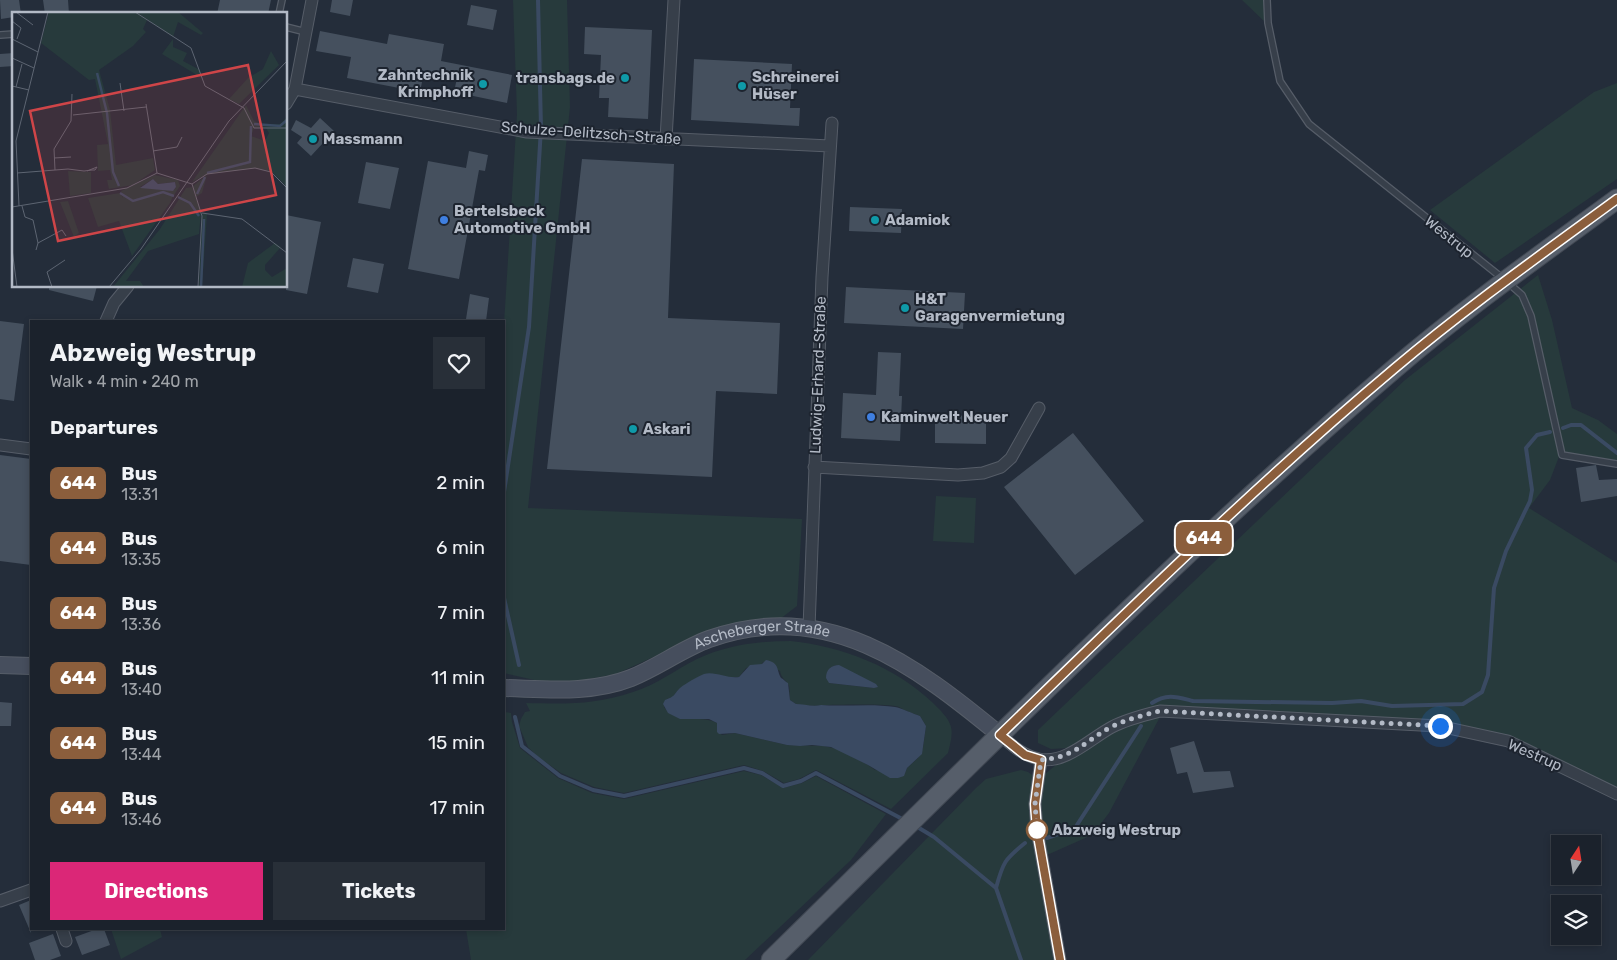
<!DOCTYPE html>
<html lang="en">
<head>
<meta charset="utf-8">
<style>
	body { margin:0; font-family:Rubik,sans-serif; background:#282f38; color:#f1f3f6; height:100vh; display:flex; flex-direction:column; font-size:19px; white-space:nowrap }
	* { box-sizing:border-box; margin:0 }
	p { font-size:16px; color:#a0a4a9 }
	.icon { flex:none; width:28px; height:28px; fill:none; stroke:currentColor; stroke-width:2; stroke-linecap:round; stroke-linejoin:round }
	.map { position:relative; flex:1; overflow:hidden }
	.side { position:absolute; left:30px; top:320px; width:475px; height:610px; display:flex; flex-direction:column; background:#1b222c; border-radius:0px; box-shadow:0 2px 8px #0003,0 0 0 1px #393f48 }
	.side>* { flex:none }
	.badge { padding:0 10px; border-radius:8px; font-size:18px; line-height:32px }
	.needle { width:32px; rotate:12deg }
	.controls { position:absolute; left:1551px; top:835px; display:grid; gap:10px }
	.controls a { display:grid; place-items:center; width:50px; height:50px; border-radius:0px; background:#1b222c; box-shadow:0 2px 8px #0003,0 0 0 1px #393f48; font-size:25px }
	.you { position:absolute; width:25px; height:25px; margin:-12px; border:4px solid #fff; border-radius:50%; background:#1a73e8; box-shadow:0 0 0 8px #1a73e833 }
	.map>.badge { position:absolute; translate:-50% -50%; box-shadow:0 0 0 2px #fff }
	h2 { padding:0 20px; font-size:19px; line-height:45px }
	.round { display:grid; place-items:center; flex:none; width:52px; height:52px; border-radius:0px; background:#282f38 }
	.headline { display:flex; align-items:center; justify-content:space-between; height:85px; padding:0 20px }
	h1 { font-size:24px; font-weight:700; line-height:38px }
	.primary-button { display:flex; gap:10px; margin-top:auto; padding:10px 20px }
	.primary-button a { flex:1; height:58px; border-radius:0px; background:#db2777; color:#fff; font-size:20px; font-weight:700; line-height:58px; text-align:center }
	.primary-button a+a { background:#282f38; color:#f1f3f6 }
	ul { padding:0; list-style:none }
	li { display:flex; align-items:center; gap:15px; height:65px; padding:0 20px }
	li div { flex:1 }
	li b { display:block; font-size:19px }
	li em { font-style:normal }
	li .badge { min-width:55px; font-weight:700; text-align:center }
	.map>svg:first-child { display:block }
	.green { fill:#273a3c; fill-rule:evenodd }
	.water { fill:#3a4a62 }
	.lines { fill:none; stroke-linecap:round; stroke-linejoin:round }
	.stream { stroke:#3a4a62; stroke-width:4 }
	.building { fill:#45505e }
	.lane-casing { stroke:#565d68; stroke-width:8 }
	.street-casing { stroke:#565d68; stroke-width:13 }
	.secondary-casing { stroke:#565d68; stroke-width:18 }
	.primary-casing { stroke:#414853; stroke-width:21 }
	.lane { stroke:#373f4a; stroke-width:5.5 }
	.street { stroke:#373f4a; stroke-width:11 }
	.secondary { stroke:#464e5d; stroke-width:16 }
	.primary { stroke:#565e6a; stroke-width:19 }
	.line-casing { stroke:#fff; stroke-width:11 }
	.line { stroke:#8b5e3c; stroke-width:8 }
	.walk { stroke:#b3bac6; stroke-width:5; stroke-dasharray:0 9 }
	.culture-dot { fill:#0f9aa8; stroke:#1d242f; stroke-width:2 }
	.shop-dot { fill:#3f7fe0; stroke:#1d242f; stroke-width:2 }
	.stop-dot { fill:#fff; stroke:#8b5e3c; stroke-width:2.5 }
	.labels { text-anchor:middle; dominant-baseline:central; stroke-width:4; stroke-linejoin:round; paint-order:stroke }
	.poi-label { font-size:15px; font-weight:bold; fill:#b3bac6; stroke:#1d242f; text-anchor:start }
	.street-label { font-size:15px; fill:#b3bac6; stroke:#1d242f }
	.stop-label { font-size:15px; font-weight:bold; fill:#b3bac6; stroke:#1d242f; text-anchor:start }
	.inset-river { fill:none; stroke:#3a4a62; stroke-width:2.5 }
	.inset-road { fill:none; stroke:#5d6572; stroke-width:1 }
	.view { fill:#cf4548; fill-opacity:0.15; stroke:#cf4548; stroke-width:2.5 }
	.inset-edge { fill:none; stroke:#b3bac6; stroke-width:2.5 }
</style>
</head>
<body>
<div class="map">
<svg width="1617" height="960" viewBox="0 0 1617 960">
	<rect width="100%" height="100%" fill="#242d3a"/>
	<path class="green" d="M513 0H567L570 107 528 508 802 519 797 606 780 619 711 631 616 674 556 685 504 673V324L517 114Z
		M1242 0H1265L1266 23Z
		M1617 83V179L1495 263 1430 210 1594 92Z
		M1538 275 1552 320 1572 408 1598 420 1617 434V465L1560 454 1550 480 1529 508 1617 563V787L1509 736 1161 707 1069 748 1051 749 1038 743V730L1405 380Z
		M936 496 976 498 974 543 933 541Z
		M791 641C843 647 894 666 933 703 939 709 949 718 951 727 953 735 950 745 948 753L891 809 816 770 799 779 784 783 763 771 744 765 624 793 594 787 561 773 537 756 528 747 519 726 521 719 525 712 530 711 526 703C565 704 595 705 633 692 656 685 675 670 697 659 727 645 759 641 791 641ZM763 662 780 671C781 678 786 680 789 686 790 690 789 695 790 700L796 704C802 705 815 707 821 705 836 705 888 703 899 707 905 711 913 713 920 716L926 726 923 748 918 758 907 768 905 773 875 770 868 765 837 749 824 746 787 745 735 733 722 735 717 730V723C700 714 677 725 664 707L667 699 673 697 678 690 725 677H739L746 668 762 664ZM836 665 874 688 829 683 830 668Z
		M504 712 511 713 512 722 520 748 558 778 592 793 624 799 744 771 761 775 783 788 802 783 816 776 886 814 851 860 745 960H471L466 929H504Z
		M1161 715 1109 813 1092 835 1047 855 1043 836 1039 802 1044 775 1057 764 1076 757 1113 731Z
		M1021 770 1028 772 1035 777 1056 960H808L976 788 986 779Z
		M111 929H160L162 937 121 959Z"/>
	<path class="water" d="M766 660C780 663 776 669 781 678 782 678 787 683 788 683L790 700 796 704C803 704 813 707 821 705 845 707 871 703 895 707 901 708 914 714 920 716L926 726 922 754 907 768 904 776 898 778H890L868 765 831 747 812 745 800 746 787 745 735 733 719 734 717 732V723L709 719H680L668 713 663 704 665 700C676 696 673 695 680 688 686 683 697 677 704 674 715 671 728 679 739 677L750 665 762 664Z
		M839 665 876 684 878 687 874 688 829 683 826 678C826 670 831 665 839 665Z"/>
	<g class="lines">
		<path class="stream" d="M1563 428 1571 425H1581L1617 453
			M504 492 529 327 541 128 538 0
			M504 598 519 665
			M1152 703C1167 693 1177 697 1193 701L1332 703 1361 701 1392 706 1429 705 1463 704 1482 692 1488 675 1494 588 1506 551 1530 501 1532 490 1526 448 1537 435 1550 432
			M515 717 522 746 560 776 593 790 624 796 744 768 762 773 783 786 801 781 816 773 906 821
			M914 825 934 837 996 888 1021 960
			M1047 838 1075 828 1141 726
			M996 888C1003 862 1005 859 1025 843"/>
	</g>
	<path class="building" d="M0 0H19L21 14H14V17L1 19Z
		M43 0H68L69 14H45Z
		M220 0H271L268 14H217Z
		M332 0H353L350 16 330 12Z
		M471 5 497 10 493 30 467 25Z
		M585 27 652 30 648 119 608 117 609 98H599L601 55 584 54Z
		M320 31 387 44 389 34 444 44 441 61 512 75 507 103 454 92 457 78 424 72 420 92 347 78 351 57 316 51Z
		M14 53V66L0 67V54Z
		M694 59 792 64 790 108H800L799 126 691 120Z
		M320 118 334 131 311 156 297 143 302 137 291 130 296 120 311 128Z
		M469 151 488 155 485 171 479 170 459 279 408 269 428 161 466 168Z
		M582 159 674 164 668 318 780 323 777 394 716 391 712 477 547 469Z
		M366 162 399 168 390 209 358 203Z
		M850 207 902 209 901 233 849 231Z
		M286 215 321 222 307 294 286 290Z
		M353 258 384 264 378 293 347 287Z
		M49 286H97L93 301 49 290Z
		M846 287 965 293 963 329 844 323Z
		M470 294 489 298 486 321 466 319Z
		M0 321 24 324 14 401 0 399Z
		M878 352 901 353 899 396H902L900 441 841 438 843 393 876 395Z
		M935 415 986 416V444L935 443Z
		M1073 433 1144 521 1075 575 1004 487Z
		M0 455 31 459V565L0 561Z
		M1596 465 1599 480 1617 479V496L1581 502 1576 468Z
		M0 702 12 703 11 726H0Z
		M1194 741 1204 772 1230 771 1234 787 1193 793 1187 772 1177 774 1170 748Z
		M31 900V933L19 905Z
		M97 929H104L110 945 82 955 75 937Z
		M53 934 61 956 50 960H35L29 943Z"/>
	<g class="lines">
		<g class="lane-casing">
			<path id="lane" d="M1267 0 1268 23 1280 81 1309 124 1506 281 1522 295 1531 316 1562 455 1617 464
				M279 14 282 0
				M286 27 306 32
				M0 35 14 34"/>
		</g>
		<g class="street-casing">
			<path id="street" d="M295 89 527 132 830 146
				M286 104 295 89 312 0
				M666 139 674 0
				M106 321 114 303 128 286
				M0 445 31 449
				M814 467 958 475 983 473 1001 467 1011 458 1039 408
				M809 628 822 277 832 123
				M1000 735C1012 745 1023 756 1039 759 1065 765 1091 738 1112 727 1127 719 1144 715 1160 711L1439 726 1508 741 1617 794
				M1041 760 1035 804 1037 830 1060 960
				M0 901 31 890
				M62 929 66 941"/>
		</g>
		<g class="secondary-casing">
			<g id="secondary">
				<path d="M0 665 31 666"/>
				<path id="s1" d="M504 688C547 689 590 694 631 678 658 667 682 649 709 639 826 597 915 665 1000 735"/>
			</g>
		</g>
		<g class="primary-casing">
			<path id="primary" d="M771 960C975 760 1176 555 1394 369 1465 308 1542 254 1617 199"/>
		</g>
		<use href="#lane" class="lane"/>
		<use href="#street" class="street"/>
		<use href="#secondary" class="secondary"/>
		<use href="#primary" class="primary"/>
	</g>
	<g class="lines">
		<g class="line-casing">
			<path id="line" d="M1060 960 1037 830 1035 804 1041 760 1025 755 1000 735C1129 610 1257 484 1395 368 1466 308 1542 254 1617 199"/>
		</g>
		<use href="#line" class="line"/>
		<path class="walk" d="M1037 830 1035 804 1041 760C1075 757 1084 742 1111 727 1127 719 1144 715 1160 711L1440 726"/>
	</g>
	<g class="culture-dot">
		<circle cx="625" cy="78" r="5"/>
		<circle cx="483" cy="84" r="5"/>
		<circle cx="742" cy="86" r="5"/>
		<circle cx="313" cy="139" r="5"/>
		<circle cx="875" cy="220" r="5"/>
		<circle cx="905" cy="308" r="5"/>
		<circle cx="633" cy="429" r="5"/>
	</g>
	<g class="shop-dot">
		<circle cx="444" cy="220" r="5"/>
		<circle cx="871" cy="417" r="5"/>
	</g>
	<circle class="stop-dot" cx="1037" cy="830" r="10"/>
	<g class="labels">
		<g class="poi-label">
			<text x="473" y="75" text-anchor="end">Zahntechnik<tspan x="473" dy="17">Krimphoff</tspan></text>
			<text x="752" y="77">Schreinerei<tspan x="752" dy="17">Hüser</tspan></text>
			<text x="615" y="78" text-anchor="end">transbags.de</text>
			<text x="323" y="139">Massmann</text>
			<text x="454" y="211">Bertelsbeck<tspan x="454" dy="17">Automotive GmbH</tspan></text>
			<text x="885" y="220">Adamiok</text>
			<text x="915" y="299">H&amp;T<tspan x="915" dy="17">Garagenvermietung</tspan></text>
			<text x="881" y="417">Kaminwelt Neuer</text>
			<text x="643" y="429">Askari</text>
		</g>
		<g class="street-label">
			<text transform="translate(591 133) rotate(4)">Schulze-Delitzsch-Straße</text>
			<text transform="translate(1449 237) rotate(39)">Westrup</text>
			<text transform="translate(818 375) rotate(-88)">Ludwig-Erhard-Straße</text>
			<text stroke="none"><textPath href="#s1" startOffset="269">Ascheberger Straße</textPath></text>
			<text transform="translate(1535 755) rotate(24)">Westrup</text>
		</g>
		<g class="stop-label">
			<text x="1052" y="830">Abzweig Westrup</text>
		</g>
	</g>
	<g transform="translate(12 12)">
		<rect width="275" height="275" fill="#242d3a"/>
		<path d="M37 0H166L191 21 189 23 166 10 161 25 127 2 135 8 131 17 134 20 121 34 87 58 98 98 104 153 141 146 143 158 121 173 97 177 95 168H89H100L98 158 86 159 85 133 96 132 83 67 77 68 29 31ZM161 27V35L175 41 171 49 188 58 190 66 150 42ZM259 39 267 53 227 92 217 87 236 66 251 57ZM234 93 242 109 250 112H268L275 105V175L259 159 243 156 195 162 180 170ZM242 116H254L257 121 253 129 239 124ZM56 159 79 160V181L58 184ZM143 163 166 168 168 174 162 183 154 181 161 184 158 191 120 244 107 209 86 215 76 186 108 181 111 186 109 179ZM141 167 146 172 163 170 164 175 162 178 128 175ZM195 163 190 181 184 185 181 174ZM180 175 189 200 187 222 136 239 114 269H128L132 275H101L148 217 174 176ZM56 189 67 221 62 225 48 190ZM190 201 195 202 190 275H187ZM263 231 269 235 253 253V258L260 265 275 256V275H230L236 251Z" fill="#273a3c" fill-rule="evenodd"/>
		<path d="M141 167 146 172 163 170 164 175 161 179 128 176Z" fill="#3a4a62"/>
		<path class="inset-river" d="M85 61 95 101 101 160 107 174M242 112 268 114 275 108M195 161 238 150 239 114M108 181 121 189 151 180 162 184M185 182 193 165M166 185 178 191 187 204M189 275 192 207"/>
		<path class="inset-road" d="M4 0 21 13M123 0 179 36 193 74 232 96 242 116H275M0 9 9 16 5 27M0 27 26 40M0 46 22 56M108 71 112 99M0 74 17 78M4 75 10 52M134 92 145 161M61 103 134 95M141 139 165 135 170 125M42 146 59 145M43 158 42 137 59 109 60 82M5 161 56 157 72 159 80 158H83L85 155 75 159M180 172 195 162 243 156 259 160 275 176M180 172 190 204 186 275M7 194 4 129 36 0M10 194 13 205 21 208 26 231 24 238M0 195 115 176 145 161 180 172M190 201 230 207 275 241M26 231 50 218 54 224M0 237 5 275M40 275 35 260 53 248M97 275 129 237 217 109 275 49"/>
		<path class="view" d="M236 53 264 183 46 229 18 99Z"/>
		<rect width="275" height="275" class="inset-edge"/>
	</g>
</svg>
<div class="controls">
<a><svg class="needle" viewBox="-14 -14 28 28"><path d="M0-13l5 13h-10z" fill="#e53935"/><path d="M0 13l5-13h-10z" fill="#a0a4a9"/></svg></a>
<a><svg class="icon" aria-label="layers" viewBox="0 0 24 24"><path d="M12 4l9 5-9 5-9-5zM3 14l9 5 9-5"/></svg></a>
</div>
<div class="you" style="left:1440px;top:726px"></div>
<b class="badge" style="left:1204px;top:538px;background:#8b5e3c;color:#fff">644</b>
<section class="side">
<div class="headline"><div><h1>Abzweig Westrup</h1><p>Walk · 4 min · 240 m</p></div><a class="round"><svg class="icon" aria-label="heart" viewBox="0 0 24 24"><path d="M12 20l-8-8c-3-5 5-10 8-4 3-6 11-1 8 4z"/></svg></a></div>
<h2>Departures</h2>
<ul>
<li><span class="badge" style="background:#8b5e3c;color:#fff">644</span><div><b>Bus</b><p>13:31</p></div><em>2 min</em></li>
<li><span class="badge" style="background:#8b5e3c;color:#fff">644</span><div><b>Bus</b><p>13:35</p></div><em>6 min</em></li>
<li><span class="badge" style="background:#8b5e3c;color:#fff">644</span><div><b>Bus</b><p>13:36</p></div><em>7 min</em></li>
<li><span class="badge" style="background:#8b5e3c;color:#fff">644</span><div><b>Bus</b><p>13:40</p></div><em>11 min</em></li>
<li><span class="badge" style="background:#8b5e3c;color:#fff">644</span><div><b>Bus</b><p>13:44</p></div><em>15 min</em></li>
<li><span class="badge" style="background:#8b5e3c;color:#fff">644</span><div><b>Bus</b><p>13:46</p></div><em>17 min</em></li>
</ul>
<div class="primary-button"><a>Directions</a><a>Tickets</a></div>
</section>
</div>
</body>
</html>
